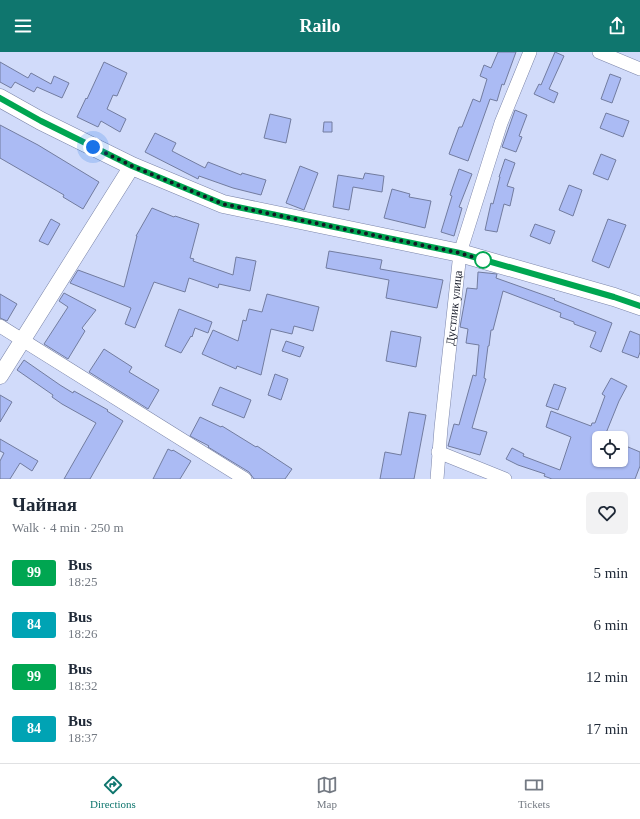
<!DOCTYPE html>
<html lang="en">
<head>
<meta charset="utf-8">
<style>
	body { margin:0; font-family:"Times New Roman",serif; background:#f2f2f3; color:#1f2937; height:100vh; display:flex; flex-direction:column; font-size:15px; white-space:nowrap }
	* { box-sizing:border-box; margin:0 }
	p { font-size:13px; color:#747a83 }
	.icon { flex:none; width:22px; height:22px; fill:none; stroke:currentColor; stroke-width:2; stroke-linecap:round; stroke-linejoin:round }
	.map { position:relative; height:427px; overflow:hidden }
	.panel { display:flex; flex-direction:column; background:#fff; flex:1 }
	.panel>* { flex:none }
	.badge { padding:0 8px; border-radius:3px; font-size:14px; line-height:26px }
	.fabs { position:absolute; left:592px; top:379px; display:grid; gap:8px }
	.fabs a { display:grid; place-items:center; width:36px; height:36px; border-radius:6px; background:#fff; box-shadow:0 1px 3px #0004; font-size:20px }
	.you { position:absolute; width:20px; height:20px; margin:-10px; border:3px solid #fff; border-radius:50%; background:#1a73e8; box-shadow:0 0 0 6px #1a73e833 }
	.map>.badge { position:absolute; translate:-50% -50%; box-shadow:0 0 0 2px #fff }
	.round { display:grid; place-items:center; flex:none; width:42px; height:42px; border-radius:6px; background:#f2f2f3 }
	.summary { display:flex; align-items:center; justify-content:space-between; height:68px; padding:0 12px }
	h1 { font-size:19px; font-weight:600; line-height:30px }
	ul { padding:0; list-style:none }
	li { display:flex; align-items:center; gap:12px; height:52px; padding:0 12px }
	li div { flex:1 }
	li b { display:block; font-size:15px }
	li em { font-style:normal }
	li .badge { min-width:44px; font-weight:700; text-align:center }
	header { display:flex; justify-content:space-between; align-items:center; height:52px; padding:0 12px; background:#0f766e; color:#fff; font-size:18px; font-weight:600 }
	.tabs { display:flex; justify-content:space-around; align-items:center; height:56px; border-top:1px solid #e0e1e3; background:#fff; font-size:11px; color:#747a83 }
	.tabs a { display:grid; justify-items:center; gap:2px }
	.tabs .selected { color:#0f766e }
	.map>svg:first-child { display:block }
	.building { fill:#abbbf4; stroke:#727c9f }
	.lines { fill:none; stroke-linecap:round; stroke-linejoin:round }
	.minor-casing { stroke:#7b85a9; stroke-width:14 }
	.tertiary-casing { stroke:#7b85a9; stroke-width:17 }
	.secondary-casing { stroke:#7b85a9; stroke-width:19 }
	.minor { stroke:#fff; stroke-width:13 }
	.tertiary { stroke:#fff; stroke-width:16 }
	.secondary { stroke:#fff; stroke-width:18 }
	.line-casing { stroke:#fff; stroke-width:9 }
	.line { stroke:#00a651; stroke-width:6 }
	.walk { stroke:#141826; stroke-width:4; stroke-dasharray:0 7.2 }
	.stop-dot { fill:#fff; stroke:#00a651; stroke-width:2 }
	.labels { text-anchor:middle; dominant-baseline:central; stroke-width:4; stroke-linejoin:round; paint-order:stroke }
	.street-label { font-size:12px; fill:#141826; stroke:#fdfdfd }
</style>
</head>
<body>
<header><svg class="icon" aria-label="menu" viewBox="0 0 24 24"><path d="M4 6h16M4 12h16M4 18h16"/></svg>Railo<svg class="icon" aria-label="share" viewBox="0 0 24 24"><path d="M12 15V3M7 8l5-5 5 5M5 13v7h14v-7"/></svg></header>
<div class="map">
<svg width="640" height="427" viewBox="0 0 640 427">
	<rect width="100%" height="100%" fill="#d1dbfa"/>
	<path class="building" d="M498 0H516L504 33 502 32 497 49 490 47 468 109 449 102 459 75H462L473 47 480 50 487 27 480 24 484 13 491 16Z
		M555 0 564 4 549 37 558 41 554 51 534 42 539 32 541 33Z
		M0 10 28 26 31 21 51 32 54 24 69 31 62 46 37 35 34 40 15 30 11 36 0 30Z
		M104 10 127 21 117 44 113 43 107 57 126 67 120 80 101 69 98 75 77 65 86 46 87 47Z
		M610 22 621 26 612 51 601 47Z
		M515 58 527 63 519 84 522 85 516 100 502 95Z
		M606 61 629 69 623 85 600 76Z
		M270 62 291 67 286 91 264 86Z
		M324 70H332V80H323Z
		M0 73 38 93 99 130 83 157 63 145 64 143 0 106Z
		M155 81 176 91 172 99 205 116 208 110 241 123 242 121 266 128 261 143 233 136 199 124 198 127 145 100Z
		M601 102 616 108 608 128 593 122Z
		M505 107 515 111 507 134 514 136 510 154 504 152 497 180 485 178 491 151 493 152 500 125H499Z
		M300 114 318 121 304 158 286 151Z
		M459 117 472 122 459 155 462 156 454 184 441 180 452 144 450 143Z
		M365 121 384 124 382 140 353 135 349 158 333 155 338 123 363 127Z
		M569 133 582 138 573 164 559 158Z
		M392 137 410 142 409 145 431 149 425 176 384 166Z
		M152 156 174 165 175 164 199 172 190 206 194 207 193 209 233 223 236 205 256 209 250 239 219 232 218 236 189 226 185 240 154 230 135 276 125 272 131 256 70 231 78 218 124 235 137 184H136Z
		M51 167 60 172 48 193 39 189Z
		M608 167 626 173 609 216 592 209Z
		M535 172 555 179 550 192 530 184Z
		M329 199 382 208 380 217 443 228 437 256 386 246 389 228 326 216Z
		M478 220 497 222 496 226 555 247 554 248 612 271 601 300 590 295 596 280 574 272V270L560 265 561 261 503 239 493 278H491L489 294H488L484 326 486 327 472 376 487 380 480 403 448 394 454 372 459 373 473 323 476 324 479 293 466 291 468 277 460 275 467 236 477 237Z
		M64 241 96 258 82 276 85 279 68 307 44 292 68 255 59 249Z
		M0 242 17 252 7 269 0 266Z
		M267 242 319 255 313 279 294 274 292 282 271 277 261 323 237 314 236 317 202 302 213 278 238 289 243 268 246 269 249 257 262 260Z
		M179 257 212 270 208 281 195 276 192 285 191 284 181 301 165 294Z
		M391 279 421 285 416 315 386 309Z
		M630 279 640 283V300L638 306 622 300Z
		M286 289 304 295 300 305 282 299Z
		M104 297 132 315 129 320 159 338 148 357 89 320Z
		M24 308 60 333 73 341 74 339 108 358 107 359 123 369 90 427H64L96 371 62 352 52 345 53 343 17 318Z
		M275 322 288 327 281 348 268 343Z
		M611 326 627 334 619 349 604 386H599V408H621V392L640 400V414L635 427H552L544 424 545 422 518 413 506 407 512 396 524 402 523 404 560 418 571 385 546 375 551 359 591 374 592 371H595L605 344 602 342Z
		M554 332 566 336 558 358 546 354Z
		M220 335 251 348 244 366 212 353Z
		M0 343 12 350 0 370Z
		M409 360 426 363 414 427H380L385 400 401 403Z
		M200 365 221 375 222 374 256 395 257 394 292 417 285 427H254L249 420 208 395 209 394 190 384Z
		M0 387 38 409 32 419 20 411 10 427H0V409L4 401 0 399Z
		M168 397 172 399 173 398 191 409 180 427H153Z"/>
	<g class="lines">
		<g class="minor-casing">
			<g id="minor">
				<path d="M599 0 640 17"/>
				<path d="M0 274 245 427"/>
				<path d="M438 400 505 427"/>
				<path id="s1" d="M437 427 441 376 460 201 501 71 530 0"/>
			</g>
		</g>
		<g class="tertiary-casing">
			<path id="tertiary" d="M0 324 132 114"/>
		</g>
		<g class="secondary-casing">
			<path id="secondary" d="M0 46 41 69 132 114 223 152 460 201 614 245 640 254"/>
		</g>
		<use href="#minor" class="minor"/>
		<use href="#tertiary" class="tertiary"/>
		<use href="#secondary" class="secondary"/>
	</g>
	<g class="lines">
		<g class="line-casing">
			<path id="line" d="M0 46 41 69 132 114 223 152 460 201 614 245 640 254"/>
		</g>
		<use href="#line" class="line"/>
		<path class="walk" d="M93 95 132 114 223 152 460 201 483 208"/>
	</g>
	<circle class="stop-dot" cx="483" cy="208" r="8"/>
	<g class="labels">
		<g class="street-label">
			<text stroke="none"><textPath href="#s1" startOffset="172">Дустлик улица</textPath></text>
		</g>
	</g>
</svg>
<div class="fabs">
<a><svg class="icon" aria-label="locate" viewBox="0 0 24 24"><circle cx="12" cy="12" r="6"/><path d="M12 2v4M12 18v4M2 12h4M18 12h4"/></svg></a>
</div>
<div class="you" style="left:93px;top:95px"></div>
</div>
<section class="panel">
<div class="summary"><div><h1>Чайная</h1><p>Walk · 4 min · 250 m</p></div><a class="round"><svg class="icon" aria-label="heart" viewBox="0 0 24 24"><path d="M12 20l-8-8c-3-5 5-10 8-4 3-6 11-1 8 4z"/></svg></a></div>
<ul>
<li><span class="badge" style="background:#00a651;color:#fff">99</span><div><b>Bus</b><p>18:25</p></div><em>5 min</em></li>
<li><span class="badge" style="background:#00a3b4;color:#fff">84</span><div><b>Bus</b><p>18:26</p></div><em>6 min</em></li>
<li><span class="badge" style="background:#00a651;color:#fff">99</span><div><b>Bus</b><p>18:32</p></div><em>12 min</em></li>
<li><span class="badge" style="background:#00a3b4;color:#fff">84</span><div><b>Bus</b><p>18:37</p></div><em>17 min</em></li>
</ul>
</section>
<nav class="tabs">
<a class="selected"><svg class="icon" aria-label="directions" viewBox="0 0 24 24"><path d="M12 3l9 9-9 9-9-9zM9 14v-3h6M13 9l2 2-2 2"/></svg>Directions</a>
<a><svg class="icon" aria-label="map" viewBox="0 0 24 24"><path d="M3 6l6-2 6 2 6-2v14l-6 2-6-2-6 2zM9 4v14M15 6v14"/></svg>Map</a>
<a><svg class="icon" aria-label="tickets" viewBox="0 0 24 24"><path d="M3 7h18v10H3zM15 7v10"/></svg>Tickets</a>
</nav>
</body>
</html>
